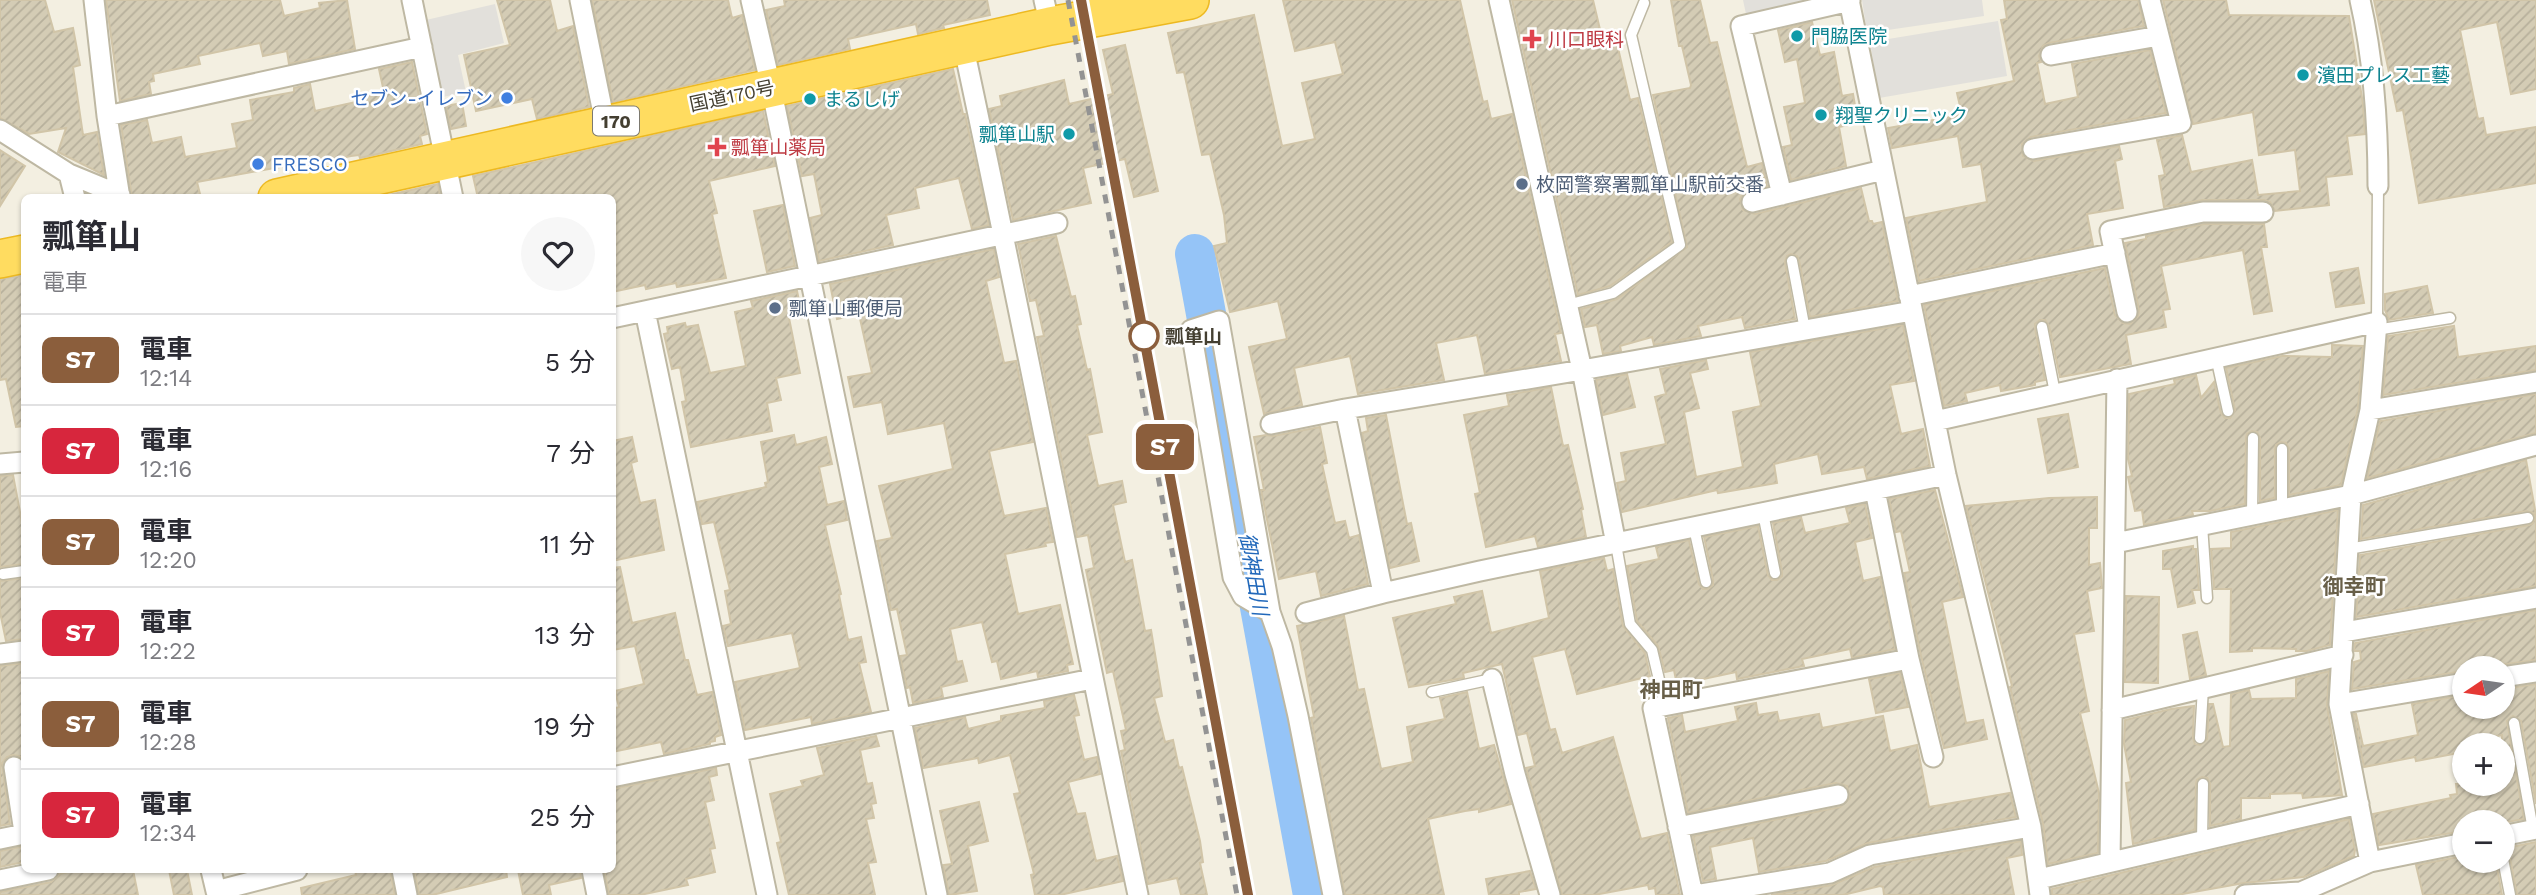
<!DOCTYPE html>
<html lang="ja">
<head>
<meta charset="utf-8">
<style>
	body { margin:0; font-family:"Work Sans","Noto Sans JP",sans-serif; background:#f7f7f7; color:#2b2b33; height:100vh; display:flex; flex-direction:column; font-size:26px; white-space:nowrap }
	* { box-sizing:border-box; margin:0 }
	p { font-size:23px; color:#7c7c81 }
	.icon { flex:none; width:38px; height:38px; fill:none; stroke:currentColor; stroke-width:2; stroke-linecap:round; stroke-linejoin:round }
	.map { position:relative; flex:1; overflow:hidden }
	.details { position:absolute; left:21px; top:194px; width:595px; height:679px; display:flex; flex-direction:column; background:#fff; border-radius:10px; box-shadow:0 2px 5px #0004 }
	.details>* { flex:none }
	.badge { padding:0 14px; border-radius:10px; font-size:24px; line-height:46px }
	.needle { width:46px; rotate:257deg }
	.buttons { position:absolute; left:2452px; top:656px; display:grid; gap:14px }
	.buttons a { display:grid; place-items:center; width:63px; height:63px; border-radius:50%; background:#fff; box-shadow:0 2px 5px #0004; font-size:35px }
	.map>.badge { position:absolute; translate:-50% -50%; box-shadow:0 0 0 4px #fff }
	.round { display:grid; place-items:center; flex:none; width:74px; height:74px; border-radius:37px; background:#f7f7f7 }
	.head { display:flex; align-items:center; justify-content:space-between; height:119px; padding:0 21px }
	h1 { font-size:33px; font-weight:700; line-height:52px }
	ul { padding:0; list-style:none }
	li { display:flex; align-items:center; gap:21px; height:91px; padding:0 21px; border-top:2px solid #e1e1e2 }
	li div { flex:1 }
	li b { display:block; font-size:26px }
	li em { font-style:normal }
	li .badge { min-width:77px; font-weight:700; text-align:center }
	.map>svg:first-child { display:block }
	.parking { fill:#e2e0db }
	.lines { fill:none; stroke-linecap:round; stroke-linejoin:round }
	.river { stroke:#95c4f7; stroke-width:40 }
	.building { fill:url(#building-hatch); stroke:#d1c5a8; stroke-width:2 }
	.lane-casing { stroke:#beb8a3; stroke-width:13 }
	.street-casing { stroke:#beb8a3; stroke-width:23 }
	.highway-casing { stroke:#edb921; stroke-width:40 }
	.lane { stroke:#fff; stroke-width:10 }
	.street { stroke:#fff; stroke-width:19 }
	.highway { stroke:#ffdc60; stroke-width:37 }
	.rail { stroke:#939393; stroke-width:5; stroke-dasharray:9 9; stroke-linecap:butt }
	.line-casing { stroke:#fff; stroke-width:16 }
	.line { stroke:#8b5e3c; stroke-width:10 }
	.culture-dot { fill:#0f9aa8; stroke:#fff; stroke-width:2.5 }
	.health-dot { fill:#e0444e; stroke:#fff; stroke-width:2.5 }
	.shop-dot { fill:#3f7fe0; stroke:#fff; stroke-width:2.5 }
	.service-dot { fill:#5c6f8a; stroke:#fff; stroke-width:2.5 }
	.stop-dot { fill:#fff; stroke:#8b5e3c; stroke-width:3.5 }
	.labels { text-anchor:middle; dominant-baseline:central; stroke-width:5; stroke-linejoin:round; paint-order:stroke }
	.shield { fill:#fff; stroke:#7c796f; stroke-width:2 }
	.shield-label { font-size:18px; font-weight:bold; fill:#443f31 }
	.culture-label { font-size:19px; fill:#0d838f; stroke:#fff; text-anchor:start }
	.health-label { font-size:19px; fill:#be3a42; stroke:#fff; text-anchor:start }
	.street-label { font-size:19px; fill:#443f31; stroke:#fff }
	.shop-label { font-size:19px; fill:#366cbe; stroke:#fff; text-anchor:end }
	.service-label { font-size:19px; fill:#4e5e75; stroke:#fff; text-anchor:start }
	.stop-label { font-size:19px; font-weight:bold; fill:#443f31; stroke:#fff; text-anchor:start }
	.water-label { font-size:21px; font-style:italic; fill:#2168ba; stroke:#fff }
	.neighbourhood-label { font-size:21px; font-weight:bold; fill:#685f48; stroke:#fff }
</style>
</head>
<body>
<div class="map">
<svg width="2536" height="895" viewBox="0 0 2536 895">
	<defs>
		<pattern id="building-hatch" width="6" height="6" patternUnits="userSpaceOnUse" patternTransform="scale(1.75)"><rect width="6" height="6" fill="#d4ccb5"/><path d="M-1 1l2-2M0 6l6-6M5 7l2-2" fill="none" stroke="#b7b09c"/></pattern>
	</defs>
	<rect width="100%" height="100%" fill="#f3efe1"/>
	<path class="parking" d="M1743 0H1822L1746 14Z
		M1862 0H1982L1984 16 1867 33Z
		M495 4 504 43 458 55 466 92 443 97 426 20Z
		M1998 21 2007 76 1879 98 1870 42Z"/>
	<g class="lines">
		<path class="river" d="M1195 254 1313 895"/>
	</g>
	<path class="building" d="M0 0H45L54 32 73 28 80 65 73 67 83 135 97 132 104 175 58 152 66 128 29 134 0 118Z
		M106 0H280L284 16 320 8 319 3 347 0 355 49 289 64 287 51 263 56 260 43 198 56 200 64 153 74 154 81 149 82 151 94 120 101Z
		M497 0H550L557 31 573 26 589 107 537 119 532 99 476 111 464 55 510 45Z
		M592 0H728L732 18 742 15 755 70 613 102Z
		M784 0H987L990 15 943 25 944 28 918 34 916 24 848 39 850 49 778 65 766 10 785 6Z
		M1283 0H1460L1483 102 1487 101 1491 119 1512 114 1561 333 1555 334 1561 361 1485 374 1477 335 1436 343 1444 380 1358 394 1350 356 1294 368 1302 405 1264 414 1249 347 1287 339 1278 301 1230 312 1214 246 1227 243 1224 215 1210 154 1202 155 1184 72 1177 73 1168 33 1254 15 1282 146 1315 139 1302 83 1343 74 1335 42 1295 51Z
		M1512 0H1593L1602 38 1615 35 1630 100 1638 98 1672 242 1610 286 1578 295Z
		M1671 0H1700L1710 43 1717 42 1747 167 1762 163 1767 186 1743 194 1740 199 1743 210 1755 214 1861 188 1869 221H1872L1873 224 1882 222 1898 301 1810 317 1799 260 1797 256 1791 254 1787 256 1785 262 1795 319 1745 328 1742 317 1698 326 1701 336 1654 345 1652 337 1620 346 1621 351 1603 354 1597 325 1585 327 1581 309 1617 299 1687 247 1653 95 1690 88 1691 85 1682 46H1679Z
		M2004 0H2138L2144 26 2049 43 2043 46 2039 56 2041 62 2037 63 2045 104 2078 97 2072 64 2150 50 2166 113 2031 137 2022 144 2023 156 2034 161 2119 146 2122 159 2115 161 2123 208 2087 214 2093 245 1919 281 1906 218 1987 202 1981 164 1963 167 1958 136 1892 148 1888 128 1962 115 1957 93 2014 81 2001 20 2007 19Z
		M2163 0H2226L2229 15 2349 16 2363 104 2365 134 2347 136 2352 174 2326 177 2329 205 2275 211 2270 202 2264 200H2203L2164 207 2159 176 2165 175 2157 140 2182 135 2191 172 2252 160 2258 195 2300 191 2295 150 2259 155 2253 112 2193 124Z
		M2374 0H2536V89L2511 94 2497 22 2460 30 2478 119 2483 118 2486 135 2536 127V183L2419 203 2403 110 2397 111Z
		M1812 22 1820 55 1834 52 1842 96 1853 94 1858 123 1839 127 1846 166 1791 180 1783 147 1792 145 1784 107 1805 103 1797 59 1785 62 1778 30Z
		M1125 45 1158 191 1134 197 1125 159 1083 168 1091 203 1013 220 989 109 1002 106 1000 96 1064 80 1069 104 1113 94 1103 50Z
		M412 62 427 134 420 136 422 144 360 158 359 155 351 156 302 166V163L197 182 201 198H132L121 125 147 120 152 143 181 137 185 157 237 148 232 124 253 120 250 100 294 92V88L310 84 315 111 356 102 355 99 384 92 379 69Z
		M953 69 963 114H965L989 225 972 229 959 178 915 188 919 208 886 215 893 245 819 261 810 218 822 215 814 174 802 176 787 106Z
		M462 103 466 126 451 129 446 106Z
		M763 111 775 166 709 181 717 213 712 214 726 278 677 287 676 283 646 289 645 285 612 292V198H478L473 176Z
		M0 150 25 166 0 206Z
		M438 184 440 195 429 198H375Z
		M783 205 795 266 767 272 754 211Z
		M2204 224H2264L2267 247H2261L2272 311 2254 314 2243 250 2161 266 2170 309 2163 310 2166 327 2126 335 2131 364 2060 377 2049 326 2045 320H2040L2035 324V328L2045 380 2035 382V385L2001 391 2000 385 1965 393 1967 401 1944 406 1924 305 2105 268 2115 315 2123 323 2130 324 2138 316 2139 310 2125 243 2146 239V236Z
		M1056 236 1071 297 1075 296 1081 324 1077 325 1087 370 1090 369 1102 432 1087 435 1098 486 1122 481 1126 502 1113 505 1125 562 1132 560 1145 631 1151 630 1162 696 1154 698 1165 742 1173 740 1179 768 1182 767 1200 841 1203 862 1200 863 1207 895H1181L1177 878 1148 884 1121 751 1125 750 1121 731 1126 730 1113 671 1107 673 1086 570 1094 568 1088 535 1077 537 1037 337 1044 336 1036 300 1030 301 1018 244Z
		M994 249 999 277 986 281 1004 363 1016 361 1033 442 989 451 1004 516 1046 508 1053 542 1045 543 1046 546 1005 554 1018 614 1060 605 1073 664 1067 665 1068 671 1038 677 1037 671 1001 679 997 661 992 662 982 622 950 629 957 662 962 661 967 681 941 687 943 697 913 703 910 687 907 688 900 656 907 655 897 609 891 610 877 541 892 538 879 486 953 469 944 423 888 434 882 402 854 407 848 377 872 373 859 314 837 319 830 284Z
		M2358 268 2364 303 2336 307 2330 273Z
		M24 275V426L16 427 6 379 0 380V279Z
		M2427 286 2433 313 2389 320 2385 310V294Z
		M797 291 802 315 789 318 800 373 776 378 781 400 767 403 772 431 691 447 682 402 686 401 680 367 672 369 664 334 668 333 667 327 685 323 686 327 698 325 710 373 746 366 735 312 753 308 751 301Z
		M1903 325 1914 381 1890 385 1901 434 1923 429 1930 466 1867 479 1864 467 1822 474 1818 454 1774 464 1777 483 1718 493 1717 490 1622 512 1617 483 1626 481 1621 453 1666 444 1655 397 1666 394 1660 369 1706 360 1708 369 1690 373 1699 408 1684 412 1696 477 1743 467 1733 412 1761 406 1750 352Z
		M2454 326 2458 357 2536 346V370L2383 395 2388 336Z
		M2332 345 2363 346 2358 408 2341 485 2289 495V448L2286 443 2281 442 2276 445 2275 449V498L2260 501V438L2257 432 2252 431 2247 434 2246 438 2245 504 2210 511H2192L2193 515 2144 525 2142 510 2135 511 2128 477 2132 476 2128 459 2129 394 2175 384 2174 380 2196 375 2201 398 2214 382 2221 413 2225 418H2230L2235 410 2226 368 2282 356 2332 357Z
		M1627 374 1635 407 1603 415 1596 380Z
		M1551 387 1563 446 1568 445 1583 509 1581 510 1586 537 1538 547 1535 536 1486 547 1475 494 1480 493 1464 415 1509 406 1507 395Z
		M2536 394V433L2367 478 2380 421Z
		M2068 414 2078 467 2048 473 2038 419Z
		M1386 415 1407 524 1411 523 1419 561 1390 568 1362 433 1368 431 1366 418Z
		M1320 427 1327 463 1322 464 1335 523 1345 521 1349 538 1359 535 1368 584 1321 596 1316 571 1279 579 1261 490H1264L1254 437 1266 435 1273 436Z
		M794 435 796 445 826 437 832 464 819 467 827 505 844 501 847 520 825 525 841 594 839 595 848 640 861 637 866 662 859 663 871 712 812 724 811 717 745 730 735 682 800 668 792 633 728 646 723 626 731 624 725 591 730 590 714 522 702 524 697 502 766 487 765 483 768 482 761 442Z
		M632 437 637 461 631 463 640 503 655 500 664 550 612 561V441Z
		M2526 460 2536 515V586L2356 617 2360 555 2529 525 2533 523 2535 517 2533 513 2527 511 2361 539 2363 505Z
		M13 475 23 528 24 527V564L0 567V476Z
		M1935 490 1963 597 1942 602 1966 723 1983 720 1987 739 1944 748 1921 656 1904 573 1910 572 1901 531 1896 532 1889 499Z
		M2097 497V528H2089V565L2100 563 2102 588 2087 591 2094 631 2074 634 2089 711 2080 713 2099 793 2098 853 2048 864 2043 824 2010 687 2012 686 1966 506 2049 498Z
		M1865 504 1872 538 1855 542 1863 581 1880 577 1895 649 1852 658 1850 649 1802 659 1804 666 1737 679 1736 672 1694 681 1695 686 1678 690 1674 670 1665 672 1658 646 1637 621 1627 566 1659 559 1656 547 1689 540 1699 584 1703 589H1708L1713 585V580L1704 537 1758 526 1768 575 1772 580H1777L1782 576V572L1773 523 1801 517 1805 533 1850 523 1846 508Z
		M2338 510 2330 645 2307 651H2296V649L2252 648V651L2230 652 2231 589H2214L2211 549 2231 548V532Z
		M2193 546V549H2196L2199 590H2192L2195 603 2178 607 2171 569H2163V551Z
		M1604 558 1607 571 1613 569 1623 626 1645 653 1650 676 1577 694 1565 649 1532 657 1550 730 1555 729 1562 753 1613 737 1641 839 1667 833 1680 895H1656L1655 888 1649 889 1648 885 1594 895H1562L1526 768 1535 766 1527 733 1518 735 1502 664 1463 673 1464 678 1409 687 1393 618 1456 604 1454 597 1482 591 1491 633 1549 618 1540 571Z
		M620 567 632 623 675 613 685 660H688L697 695 712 692 721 735 715 737V741L710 742V744L664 754 661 742 612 752V709L619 707 615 691 644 684 635 646 612 650V568Z
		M24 578V639L6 641 0 612V581Z
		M2126 596 2159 597 2158 683 2125 682Z
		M2536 610V660L2500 665 2493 668H2464V671L2352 689 2354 662 2361 660 2360 651H2354L2355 643Z
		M1344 616 1358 690 1364 689 1381 769 1413 762 1407 727 1445 719 1440 698 1467 692 1479 749 1494 745 1511 804 1479 812V809L1465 811 1428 819 1444 895H1345L1311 718 1314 717 1297 626Z
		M2197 632 2206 675 2190 679 2183 635Z
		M24 663V761L19 756 13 755 7 757 2 763 10 824 0 826V666Z
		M2329 671 2327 706 2342 795 2303 798 2302 793 2270 794V798H2241V819L2210 826V783L2207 778 2202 777 2197 780 2196 784 2195 830 2133 844 2126 783 2131 782 2124 744 2125 720 2171 709 2194 706 2193 738 2195 744 2200 745 2207 739 2209 704H2213L2223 747 2230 746 2231 694 2249 690 2251 699 2296 698V679Z
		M1900 673 1908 707 1876 713 1869 679Z
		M2536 684V804L2521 721 2513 716 2507 721 2524 819 2502 823 2500 822 2499 817 2464 822V831L2379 845 2373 814 2451 798 2450 795 2457 794 2456 784H2502V735L2464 743V752L2416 761 2415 757 2364 767 2353 714H2356L2363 746 2418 735 2412 704 2464 695V707H2502V689Z
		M1074 695 1079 715 1074 716 1084 760 1097 757 1100 774 1068 782 1077 814 1085 813 1096 861 1117 856 1123 881 1060 895H1035L1031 875 1034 874 1014 794 1020 793 1010 755 979 763 978 758 923 768 915 728 965 717 968 729 1001 721V716L1045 708 1044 701Z
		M1756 703 1758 715 1777 712 1779 721 1819 714 1822 728 1883 716 1890 751 1917 745 1929 807 2010 793 2016 817 1868 843 1826 861 1759 872 1753 838 1710 847 1716 879 1703 881 1693 836 1840 807 1850 798 1847 786 1836 783 1688 813 1668 718 1682 715 1685 732 1738 721 1735 707Z
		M876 736 879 746 860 750 867 784 872 783 876 803 871 804 874 818 866 819 876 862 868 863 875 895H789L777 843 781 842 770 794 803 786 801 781 824 775 817 748Z
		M716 768 717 775 709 777 714 800 705 802 715 848 710 849 715 872 686 879 688 885 640 895H609L604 870H612V789Z
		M979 802 988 841 968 846 977 891 949 895 943 865 952 864 940 811Z
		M2349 819 2355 850 2354 856 2304 877 2244 883 2177 895H2052V889Z
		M2021 841 2022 855 2007 858 2014 895H1884L1883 887 1880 886 1843 895H1771L1832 885 1874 867Z
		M2536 842V895H2517L2509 853 2506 848Z
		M24 846V862L0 867V851Z
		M2464 856V861H2496L2502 895H2423L2416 865Z
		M75 870H133L138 895H0V892L51 882 60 874Z
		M169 870H187L192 895H174Z
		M355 870H390L395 895H302L301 888 356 875Z
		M414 870H506L507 877 432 895H419Z
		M518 870H580L581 878 549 885 551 895H523Z
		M1530 871 1536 889 1519 892V895H1489L1486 879Z"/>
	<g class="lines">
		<g class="lane-casing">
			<path id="lane" d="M1792 261 1805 330
				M1567 305 1613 293 1680 245 1631 35 1644 3
				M2377 322 2378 186
				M2042 327 2055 393
				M2376 330 2450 318
				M2216 357 2228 411
				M2282 449V509
				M1763 513 1775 573
				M2252 515 2253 438
				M2202 525 2207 598
				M1694 528 1706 582
				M1616 544 1630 624 1652 650 1665 705
				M2348 549 2528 518
				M3 574 24 571
				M1432 692 1492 679
				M2514 723 2533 830
				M2200 738 2203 688
				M2202 840 2203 784
				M2502 854 2510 895"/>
		</g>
		<g class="street-casing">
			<path id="street" d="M94 0 107 116 120 198
				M412 0 453 198
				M580 0 605 123
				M751 0 771 87 937 895
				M1044 0 1050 26
				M1499 0 1582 370 1616 544
				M1849 0 1946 475 2031 827 2040 895
				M2360 0C2374 61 2378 124 2378 186
				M963 44C1024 327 1078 612 1138 895
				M2051 55 2159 36
				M107 116 422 47
				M0 130 69 174 75 198
				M2033 149 2181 123 2150 0
				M69 174 120 195
				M1782 195 1741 26 1850 1
				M1752 202 1883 170
				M1909 296 2115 253
				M645 311 767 895
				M2127 312 2110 231 2203 212H2263
				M612 318 1057 223
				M1345 409 1383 593 1480 571 1946 475
				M2370 410 2536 382
				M1935 421 2377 322 2370 410 2351 495 2339 704 2370 862
				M1271 424 1345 409 1582 370 1912 311
				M0 464 24 462
				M2115 543 2351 495 2536 445
				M1270 612 1243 596 1233 577 1191 330 1219 321 1270 612 1282 646 1298 716 1333 895
				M1306 613 1383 593
				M2344 632 2536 598
				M0 654 24 651
				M1909 659 1933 757
				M2502 677 2536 672
				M1492 679 1515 774 1550 895
				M2339 704 2464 683
				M2112 710 2343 655
				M14 767 24 832
				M612 777 1092 679
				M1678 827 1838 795
				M2502 836 2536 829
				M0 839 24 834
				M2110 861 2117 379
				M211 870 216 891 219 895
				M402 870 407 895
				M592 870 597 895
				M2039 879 2359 804
				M0 880 48 870
				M216 891 297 870
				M1693 895 1653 708 1909 659 1875 490
				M1695 895 1830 873 1870 855 2031 827
				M2245 895 2301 892 2370 862 2464 843"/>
		</g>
		<g class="highway-casing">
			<path id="highway" d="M277 198 1050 26 1190 0
				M0 259 24 254"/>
		</g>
		<use href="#lane" class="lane"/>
		<use href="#street" class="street"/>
		<use href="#highway" class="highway"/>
		<path class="rail" d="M1068 0 1237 895
			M1081 0 1248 895"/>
	</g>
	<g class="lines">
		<g class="line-casing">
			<path id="line" d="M1081 0 1248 895"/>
		</g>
		<use href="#line" class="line"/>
	</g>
	<g class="culture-dot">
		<circle cx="1797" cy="36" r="7"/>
		<circle cx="2303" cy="75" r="7"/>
		<circle cx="810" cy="99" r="7"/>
		<circle cx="1821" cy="115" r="7"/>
		<circle cx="1069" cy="134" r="7"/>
	</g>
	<g class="health-dot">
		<path d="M1528.5 28.5h7v7h7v7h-7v7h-7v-7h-7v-7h7z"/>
		<path d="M713.5 136.5h7v7h7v7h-7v7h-7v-7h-7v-7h7z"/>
	</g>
	<g class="shop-dot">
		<circle cx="507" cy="98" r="7"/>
		<circle cx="258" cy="164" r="7"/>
	</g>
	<g class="service-dot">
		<circle cx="1522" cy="184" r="7"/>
		<circle cx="775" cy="308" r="7"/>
	</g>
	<circle class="stop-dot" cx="1144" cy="336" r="14"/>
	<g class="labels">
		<rect class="shield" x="593" y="106.5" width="46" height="29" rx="5"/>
		<g class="shield-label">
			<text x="616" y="121">170</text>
		</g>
		<g class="culture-label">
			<text x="1811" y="36">門脇医院</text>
			<text x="2317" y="75">濱田プレス工藝</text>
			<text x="824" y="99">まるしげ</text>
			<text x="1835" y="115">翔聖クリニック</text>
			<text x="1055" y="134" text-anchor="end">瓢箪山駅</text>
		</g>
		<g class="health-label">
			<text x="1548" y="39">川口眼科</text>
			<text x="731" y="147">瓢箪山薬局</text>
		</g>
		<g class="street-label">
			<text transform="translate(732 96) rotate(-12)">国道170号</text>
		</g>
		<g class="shop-label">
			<text x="493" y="98">セブン-イレブン</text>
			<text x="272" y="164" text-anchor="start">FRESCO</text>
		</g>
		<g class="service-label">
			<text x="1536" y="184">枚岡警察署瓢箪山駅前交番</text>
			<text x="789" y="308">瓢箪山郵便局</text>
		</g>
		<g class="stop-label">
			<text x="1165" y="336">瓢箪山</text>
		</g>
		<g class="water-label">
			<text transform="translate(1254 574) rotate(80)">御神田川</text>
		</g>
		<g class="neighbourhood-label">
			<text x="2354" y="586">御幸町</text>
			<text x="1671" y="689">神田町</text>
		</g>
	</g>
</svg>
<div class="buttons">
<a><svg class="needle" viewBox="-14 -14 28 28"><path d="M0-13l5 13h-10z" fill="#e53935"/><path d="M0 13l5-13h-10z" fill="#7c7c81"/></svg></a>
<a>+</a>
<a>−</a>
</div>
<b class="badge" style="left:1165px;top:447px;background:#8b5e3c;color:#fff">S7</b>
<section class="details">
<div class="head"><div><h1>瓢箪山</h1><p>電車</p></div><a class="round"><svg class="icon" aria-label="heart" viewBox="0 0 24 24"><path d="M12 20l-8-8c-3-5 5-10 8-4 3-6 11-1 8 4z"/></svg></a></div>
<ul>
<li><span class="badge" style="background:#8b5e3c;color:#fff">S7</span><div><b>電車</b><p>12:14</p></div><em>5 分</em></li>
<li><span class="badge" style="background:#d7263d;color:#fff">S7</span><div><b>電車</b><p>12:16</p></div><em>7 分</em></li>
<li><span class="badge" style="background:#8b5e3c;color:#fff">S7</span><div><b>電車</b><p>12:20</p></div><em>11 分</em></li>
<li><span class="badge" style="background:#d7263d;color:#fff">S7</span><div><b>電車</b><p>12:22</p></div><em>13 分</em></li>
<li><span class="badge" style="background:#8b5e3c;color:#fff">S7</span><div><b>電車</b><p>12:28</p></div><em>19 分</em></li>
<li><span class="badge" style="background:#d7263d;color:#fff">S7</span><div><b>電車</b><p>12:34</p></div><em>25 分</em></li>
</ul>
</section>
</div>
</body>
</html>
